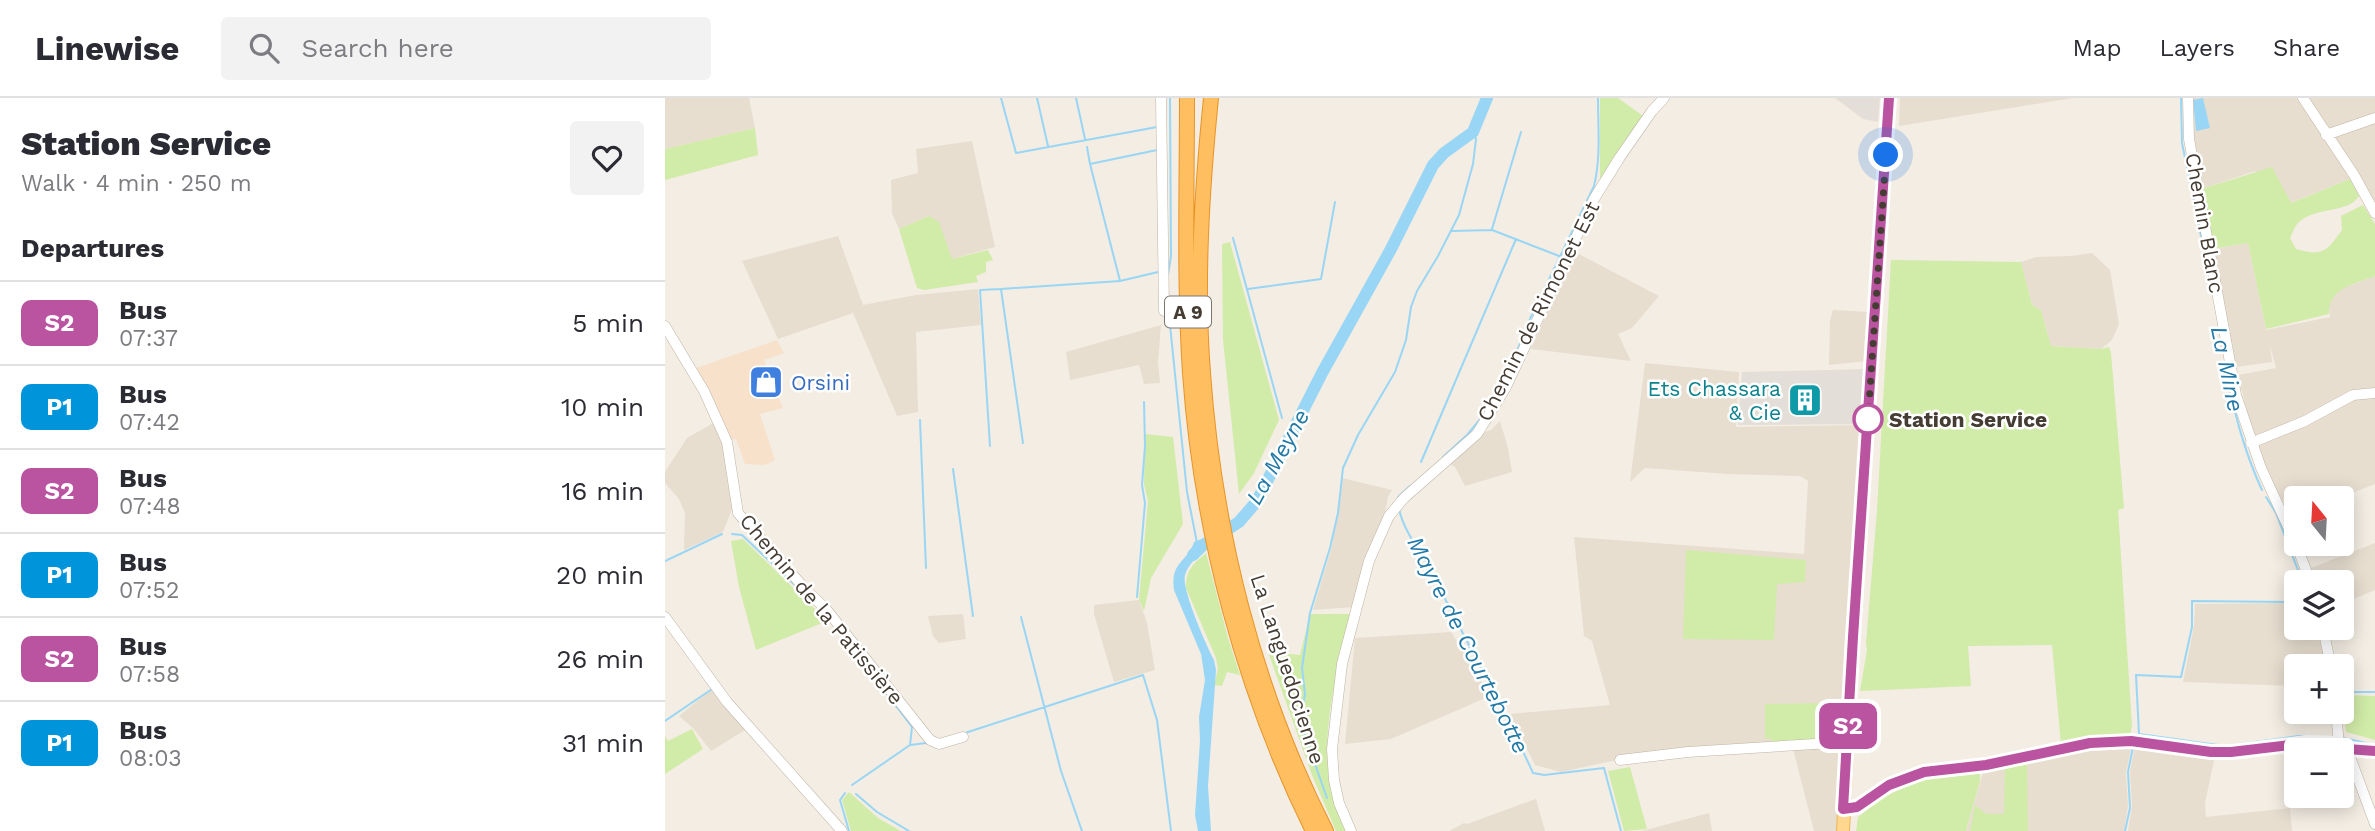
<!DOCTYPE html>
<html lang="en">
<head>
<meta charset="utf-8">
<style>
	body { margin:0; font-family:"Work Sans",sans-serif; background:#f2f2f3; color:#2b2b33; height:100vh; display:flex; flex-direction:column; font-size:26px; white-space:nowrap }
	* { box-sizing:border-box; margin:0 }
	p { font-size:23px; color:#7c7c81 }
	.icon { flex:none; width:38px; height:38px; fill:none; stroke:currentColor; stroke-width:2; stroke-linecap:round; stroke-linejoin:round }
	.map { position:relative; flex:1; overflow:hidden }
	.sheet { display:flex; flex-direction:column; background:#fff; width:665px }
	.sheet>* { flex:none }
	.badge { padding:0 14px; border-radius:10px; font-size:24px; line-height:46px }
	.needle { width:46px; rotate:342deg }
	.controls { position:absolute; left:1619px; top:388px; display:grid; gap:14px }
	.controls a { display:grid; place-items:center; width:70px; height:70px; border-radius:7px; background:#fff; box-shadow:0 4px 18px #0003; font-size:35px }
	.you { position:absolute; width:35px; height:35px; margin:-18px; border:5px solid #fff; border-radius:50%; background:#1a73e8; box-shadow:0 0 0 10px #1a73e833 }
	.map>.badge { position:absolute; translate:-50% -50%; box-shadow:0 0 0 4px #fff }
	h2 { padding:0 21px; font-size:26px; line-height:63px }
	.round { display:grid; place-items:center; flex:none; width:74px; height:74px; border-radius:7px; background:#f2f2f3 }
	.headline { display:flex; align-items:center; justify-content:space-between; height:119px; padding:0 21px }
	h1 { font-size:33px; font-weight:800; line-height:52px }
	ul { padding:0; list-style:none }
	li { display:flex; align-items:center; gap:21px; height:84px; padding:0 21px; border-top:2px solid #e1e1e2 }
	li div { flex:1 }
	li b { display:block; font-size:26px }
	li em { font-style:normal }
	li .badge { min-width:77px; font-weight:700; text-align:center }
	header { display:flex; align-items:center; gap:42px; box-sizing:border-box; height:98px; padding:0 35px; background:#fff; border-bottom:2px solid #e1e1e2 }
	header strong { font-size:33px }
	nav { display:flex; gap:38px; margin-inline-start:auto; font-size:24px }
	.search { width:490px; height:63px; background:#f2f2f3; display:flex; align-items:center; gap:18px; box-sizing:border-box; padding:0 24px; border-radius:7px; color:#7c7c81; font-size:26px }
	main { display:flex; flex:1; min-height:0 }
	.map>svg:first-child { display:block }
	.residential { fill:#e7ded0 }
	.commercial { fill:#f7e1cb }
	.industrial { fill:#e4ded8 }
	.green { fill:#d1eba8 }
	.water { fill:#99d6f5 }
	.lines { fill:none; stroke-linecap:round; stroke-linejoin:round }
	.stream { stroke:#99d6f5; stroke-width:2 }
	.river { stroke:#99d6f5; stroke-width:12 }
	.minor-casing { stroke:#bfb4a5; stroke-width:11 }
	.major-casing { stroke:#ecb458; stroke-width:14 }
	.highway-casing { stroke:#e89327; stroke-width:16 }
	.minor { stroke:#fff; stroke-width:10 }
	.major { stroke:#ffd78f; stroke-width:12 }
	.highway { stroke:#ffbf61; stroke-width:14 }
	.line-casing { stroke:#fff; stroke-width:16 }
	.line { stroke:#ba54a0; stroke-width:10 }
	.walk { stroke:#453c33; stroke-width:7; stroke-dasharray:0 12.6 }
	.stop-dot { fill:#fff; stroke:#ba54a0; stroke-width:3.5 }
	.labels { text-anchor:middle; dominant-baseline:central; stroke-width:5; stroke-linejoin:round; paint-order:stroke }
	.shield { fill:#fff; stroke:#7d7670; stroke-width:2 }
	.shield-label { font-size:19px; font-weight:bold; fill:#453c33 }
	.street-label { font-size:21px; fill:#453c33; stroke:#fff }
	.shop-label { font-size:21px; fill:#366cbe; stroke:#fff; text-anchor:start }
	.culture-label { font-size:21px; fill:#0d838f; stroke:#fff; text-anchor:end }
	.stop-label { font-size:21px; font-weight:bold; fill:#453c33; stroke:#fff; text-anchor:start }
	.water-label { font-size:23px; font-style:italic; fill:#2379a6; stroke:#fff }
</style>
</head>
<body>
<header>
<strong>Linewise</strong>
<div class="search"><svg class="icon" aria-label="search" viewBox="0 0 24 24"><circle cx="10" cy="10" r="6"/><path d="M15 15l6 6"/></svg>Search here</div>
<nav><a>Map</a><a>Layers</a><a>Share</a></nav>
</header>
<main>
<section class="sheet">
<div class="headline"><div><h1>Station Service</h1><p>Walk · 4 min · 250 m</p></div><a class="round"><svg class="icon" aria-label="heart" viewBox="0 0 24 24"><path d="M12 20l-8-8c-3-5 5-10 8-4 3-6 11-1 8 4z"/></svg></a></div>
<h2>Departures</h2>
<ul>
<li><span class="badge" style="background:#ba54a0;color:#fff">S2</span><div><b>Bus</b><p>07:37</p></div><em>5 min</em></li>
<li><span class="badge" style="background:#0095da;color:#fff">P1</span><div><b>Bus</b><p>07:42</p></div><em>10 min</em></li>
<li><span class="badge" style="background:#ba54a0;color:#fff">S2</span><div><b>Bus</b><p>07:48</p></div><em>16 min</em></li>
<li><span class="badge" style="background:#0095da;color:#fff">P1</span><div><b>Bus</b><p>07:52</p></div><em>20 min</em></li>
<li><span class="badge" style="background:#ba54a0;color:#fff">S2</span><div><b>Bus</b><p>07:58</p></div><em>26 min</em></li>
<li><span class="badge" style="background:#0095da;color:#fff">P1</span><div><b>Bus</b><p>08:03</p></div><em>31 min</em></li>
</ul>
</section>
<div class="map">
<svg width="1710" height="733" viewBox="0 0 1710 733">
	<rect width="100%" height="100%" fill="#f3ede3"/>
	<path class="residential" d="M0 0H84L90 30 0 51Z
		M1235 0H1408L1234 28Z
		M1524 0H1635L1644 18 1685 81 1625 105 1590 73 1537 91 1529 54Z
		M1644 0H1710V108Z
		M307 43 330 149 287 161 264 118 234 131 227 115 226 82 253 75 251 51Z
		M173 138 198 207 251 197 313 191 316 227 251 234 253 314 232 318 188 215 113 241 77 163Z
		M1583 145 1601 232 1665 219 1664 209 1667 200 1678 190 1710 178V386L1672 401H1631V417L1628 418 1611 392 1588 338 1573 277 1611 270 1605 247 1607 264 1571 269 1547 151Z
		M912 155 994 198 967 230 953 236 966 263 866 251 900 175Z
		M1427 155 1445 172 1454 226 1447 242 1436 251 1386 248 1376 212 1367 207 1356 164 1371 159 1406 158Z
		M1168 212 1203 214 1202 263 1164 267 1165 222Z
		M496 227 493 264 495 285 479 286 474 267 405 282 401 254Z
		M980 265 1074 274 1071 329 1197 327 1181 536 1172 733H1149L1128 651 984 655 896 674 870 667 844 616 945 607 927 543 919 538 909 439 1139 456 1143 383 1135 378 1063 376 980 370 965 384Z
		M835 323 843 350 847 374 800 388 790 369 783 365 815 336 826 332Z
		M50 324 60 349 68 409 58 434 19 452 20 415 14 401 0 385V374L22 340Z
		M677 380 727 392 723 399 719 420 702 454 689 509 648 512 667 448Z
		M1710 445V492L1677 506 1676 485H1651L1646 470Z
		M474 502 482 525 490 572 449 584 429 516V507Z
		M1631 505V530H1654L1660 569H1631V588L1518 584 1529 528 1530 506Z
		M298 516 301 541 274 545 268 538 263 518Z
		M786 534 825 598 726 641 680 646 690 540Z
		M48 590 80 632 46 653 28 630 14 618Z
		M1467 647 1461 675 1463 709 1459 733H1301L1319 671 1413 649Z
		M1470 647 1550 658 1540 705 1541 719 1625 710 1627 733H1463L1467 709 1465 674Z
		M871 701 880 733H784L799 725 802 726Z
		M1044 715 1047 733H977Z"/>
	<path class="commercial" d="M112 242 119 255 99 262 118 310 95 316 110 362 100 367 80 366 71 341 64 342 31 270Z"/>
	<path class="industrial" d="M1170 0H1215L1213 24 1198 21Z
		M1201 271 1198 326 1073 327 1077 274Z"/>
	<path class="green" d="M935 0H953L978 18 935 87Z
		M90 30 93 57 0 82V51Z
		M1607 69 1626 105 1685 81 1694 98C1683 116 1650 108 1633 125 1630 128 1627 136 1625 140L1631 151C1658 159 1662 153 1677 132L1676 118 1698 107 1710 126V178C1690 186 1663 190 1664 216L1601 231 1583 145 1547 151 1537 91Z
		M264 118 274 124 287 161 323 152 328 162 321 164V174L311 178 313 184 259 192 252 190 234 131Z
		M565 144 614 322 589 375 574 396 558 242 557 146Z
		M1226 162 1356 164 1367 207 1376 212 1386 248 1435 251 1444 249 1446 255 1459 410 1453 412 1467 628 1465 638 1396 647 1387 547 1303 548 1306 588 1195 593 1202 552 1201 545 1212 413Z
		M480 336 508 339 518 426 486 480 479 513 474 502 483 403 479 386Z
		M78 441 162 523 91 552 74 489 66 443Z
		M1021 452 1141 462 1140 484 1112 486 1109 542 1018 541Z
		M541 455 563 540 575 577 562 574 557 588 549 587 553 571 551 560 521 490C521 472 528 466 541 455Z
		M645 516H686C674 564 657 626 664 676 666 696 675 714 681 733H671L647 677 603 554 635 557Z
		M1677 597 1710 598V642L1681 634Z
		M1172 605 1171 643 1107 645 1106 640 1100 641V606Z
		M27 631 38 651 0 676V638L3 643Z
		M1362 664 1363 733H1305L1310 707 1321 716H1339L1340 670Z
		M965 669 982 731 959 733 943 673Z
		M1315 675V683L1301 733H1191L1193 719 1219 699 1253 683Z
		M184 694 213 720 236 733H186L177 702Z"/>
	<path class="water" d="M1538 0 1545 30 1531 33 1528 2Z
		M539 440 542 451C534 457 523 466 520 477 516 490 541 547 549 562L551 572 543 688 546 733H533L530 717 535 643 534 619 540 582 536 556 509 492C505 463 523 464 529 444Z"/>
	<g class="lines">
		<path class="stream" d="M336 0 351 55 492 29
			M372 0 383 48
			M411 0 420 41
			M1516 0 1517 45 1536 138
			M422 49 425 66 492 52
			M425 66 455 183
			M827 131 856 34
			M787 133 827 132 894 158
			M568 140 617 320
			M1538 146 1547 193
			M503 177 506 158 505 0
			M336 191 455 183 493 174
			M583 191 656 181 670 104
			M504 217 522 394 532 445
			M1560 264C1567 308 1578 351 1597 392
			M255 322 261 470
			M325 348 315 192 336 191 358 345
			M778 359 802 337 817 319 852 253 865 221 929 88C936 60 933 29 933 0
			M756 364 851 141
			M288 371 308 518
			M733 399 745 388
			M1601 399 1611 415 1638 485
			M734 411C739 434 755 452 766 473 799 540 837 606 868 675L879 677 939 670 956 733
			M67 436 77 437 135 492
			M0 463 57 436
			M472 499 480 405 477 387 480 348 479 304
			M356 519 396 673 417 733
			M1676 594H1710
			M0 623 47 591
			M300 635 478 577 492 622 506 733
			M1474 636 1471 577 1516 579 1527 529V503L1631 504
			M1474 636 1560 648 1634 638 1669 640
			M1678 640 1710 647
			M245 647 261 645
			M187 687 245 647 247 629 221 595
			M180 695 175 702 184 733
			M191 696 212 714 244 733
			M662 700 635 624 640 596 637 570 645 515 665 450 673 415 678 370 693 337 730 274 741 242 746 209 752 193 773 158 794 117 808 66 811 41 808 34
			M1460 733 1465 710 1463 674 1468 649"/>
		<path class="river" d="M528 457 537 448 574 424 592 403 657 275 726 151 768 67 779 55 808 34 822 0"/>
		<g class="minor-casing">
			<path id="minor" d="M496 0 499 213
				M1523 0 1524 41 1571 297 1596 370 1631 446
				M1638 0 1689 77 1710 115
				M1661 37 1710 20
				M0 228 39 293 62 344 73 415 142 493 161 511 265 642 274 646 298 639
				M1586 345 1640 323 1688 297 1710 295
				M1631 446 1646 485
				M0 519 62 604 177 733
				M1658 530 1666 569
				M1671 614 1674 646
				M1682 651 1710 726
				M955 662 1023 654 1182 644
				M1178 711 1192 709 1224 687 1259 674 1321 667 1366 659 1425 645 1466 643 1566 654 1642 645 1669 646 1682 651 1710 653
				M686 733 674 705 669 682 667 651 677 566 704 463 724 418 739 400 812 336 841 289 929 101 955 59 987 13 999 0"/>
		</g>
		<g class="major-casing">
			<path id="major" d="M1178 733 1188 539 1224 0"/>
		</g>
		<g class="highway-casing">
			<path id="highway" d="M522 0C522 92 519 184 525 275 536 432 578 592 648 733
				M546 0C537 90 531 184 538 275 549 432 589 592 661 733"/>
		</g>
		<use href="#minor" class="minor"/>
		<use href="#major" class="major"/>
		<use href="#highway" class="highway"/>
	</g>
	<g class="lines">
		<g class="line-casing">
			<path id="line" d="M1224 0 1188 539 1178 711 1192 709 1224 687 1259 674 1321 667 1425 645 1466 643 1546 654H1566L1642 645 1669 646 1682 651 1710 653"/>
		</g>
		<use href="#line" class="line"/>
		<path class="walk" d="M1203 321 1221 57"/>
	</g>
	<defs>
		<g id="shop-square" transform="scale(1.75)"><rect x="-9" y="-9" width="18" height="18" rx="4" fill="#3f7fe0" stroke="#fff"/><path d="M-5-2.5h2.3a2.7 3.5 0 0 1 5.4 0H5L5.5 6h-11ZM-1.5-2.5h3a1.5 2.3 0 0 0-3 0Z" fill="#fff"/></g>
		<g id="building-square" transform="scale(1.75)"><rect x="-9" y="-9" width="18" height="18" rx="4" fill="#0f9aa8" stroke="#fff"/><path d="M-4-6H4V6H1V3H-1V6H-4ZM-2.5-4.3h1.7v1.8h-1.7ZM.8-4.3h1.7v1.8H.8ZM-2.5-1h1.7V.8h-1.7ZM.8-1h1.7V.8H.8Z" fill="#fff"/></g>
	</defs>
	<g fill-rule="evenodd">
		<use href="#shop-square" x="101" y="284"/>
		<use href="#building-square" x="1140" y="302"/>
	</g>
	<circle class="stop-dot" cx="1203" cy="321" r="14"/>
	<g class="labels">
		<rect class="shield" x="500" y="198.5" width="46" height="31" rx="5"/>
		<g class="shield-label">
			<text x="523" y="214">A 9</text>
		</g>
		<g class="street-label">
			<text transform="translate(1540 125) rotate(80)">Chemin Blanc</text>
			<text transform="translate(873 213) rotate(-63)">Chemin de Rimonet Est</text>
			<text transform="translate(157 511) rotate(50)">Chemin de la Patissière</text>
			<text transform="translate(623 571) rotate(72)">La Languedocienne</text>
		</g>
		<g class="shop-label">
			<text x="126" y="284">Orsini</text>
		</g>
		<g class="culture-label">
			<text x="1116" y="290">Ets Chassara<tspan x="1116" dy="24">&amp; Cie</tspan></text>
		</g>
		<g class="stop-label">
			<text x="1224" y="321">Station Service</text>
		</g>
		<g class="water-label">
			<text transform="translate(1562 271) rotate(78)">La Mine</text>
			<text transform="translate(613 359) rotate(-61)">La Meyne</text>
			<text transform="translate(803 547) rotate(63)">Mayre de Courtebotte</text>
		</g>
	</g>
</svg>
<div class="controls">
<a><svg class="needle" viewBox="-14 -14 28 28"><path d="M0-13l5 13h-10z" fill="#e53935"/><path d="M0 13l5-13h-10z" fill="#7c7c81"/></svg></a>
<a><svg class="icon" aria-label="layers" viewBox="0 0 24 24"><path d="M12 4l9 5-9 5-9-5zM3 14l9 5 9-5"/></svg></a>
<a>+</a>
<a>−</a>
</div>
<div class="you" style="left:1221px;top:57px"></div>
<b class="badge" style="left:1183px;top:628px;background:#ba54a0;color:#fff">S2</b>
</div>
</main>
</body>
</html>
